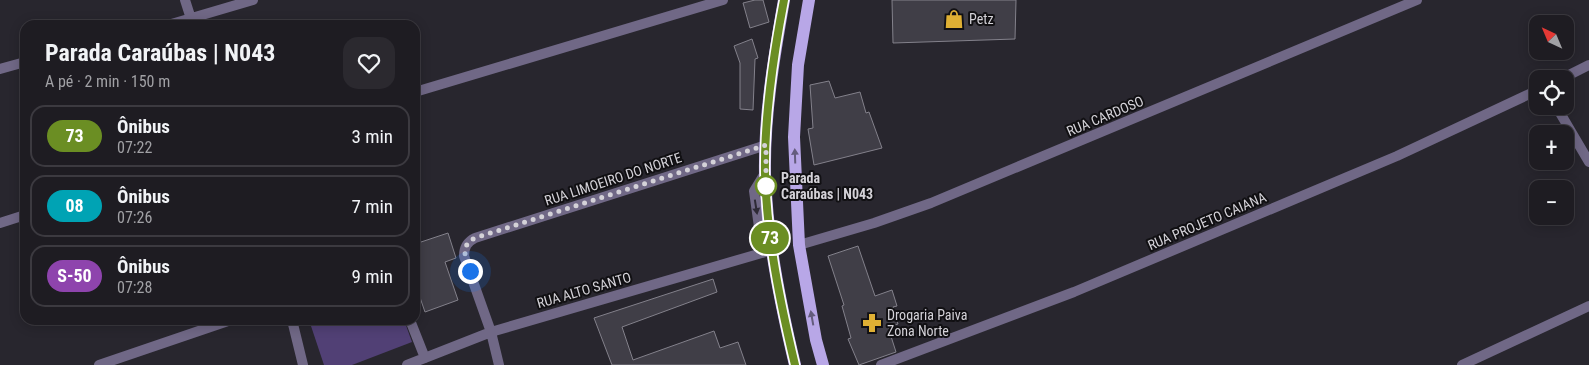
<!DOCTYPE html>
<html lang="pt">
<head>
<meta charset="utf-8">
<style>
	body { margin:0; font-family:"Roboto Condensed",sans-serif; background:#2b292f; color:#f1f3f6; height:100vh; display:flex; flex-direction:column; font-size:19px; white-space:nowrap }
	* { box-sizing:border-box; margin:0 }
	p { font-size:16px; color:#a1a1a5 }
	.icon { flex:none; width:28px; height:28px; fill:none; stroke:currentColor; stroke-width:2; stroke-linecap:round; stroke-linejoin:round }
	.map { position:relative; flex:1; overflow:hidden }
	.panel { position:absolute; left:20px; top:20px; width:400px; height:305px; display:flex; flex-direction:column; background:#1e1c22; border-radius:15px; box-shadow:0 2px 12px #0003,0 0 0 1px #3c3a40 }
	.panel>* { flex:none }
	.badge { padding:0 10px; border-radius:16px; font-size:18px; line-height:32px }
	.needle { width:32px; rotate:316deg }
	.tools { position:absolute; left:1529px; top:15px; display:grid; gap:10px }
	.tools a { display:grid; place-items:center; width:45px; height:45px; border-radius:10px; background:#1e1c22; box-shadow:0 2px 12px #0003,0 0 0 1px #3c3a40; font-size:25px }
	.you { position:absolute; width:25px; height:25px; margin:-12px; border:4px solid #fff; border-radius:50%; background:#1a73e8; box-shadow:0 0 0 8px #1a73e833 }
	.map>.badge { position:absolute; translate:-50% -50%; box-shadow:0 0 0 2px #fff }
	.round { display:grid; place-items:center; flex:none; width:52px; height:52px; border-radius:15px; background:#2b292f }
	.summary { display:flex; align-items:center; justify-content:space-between; height:85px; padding:0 25px }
	h1 { font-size:24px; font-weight:700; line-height:38px }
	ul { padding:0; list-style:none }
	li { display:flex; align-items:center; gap:15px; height:62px; margin:0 10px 8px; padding:0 15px; border:2px solid #3c3a40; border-radius:15px }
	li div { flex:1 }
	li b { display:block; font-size:19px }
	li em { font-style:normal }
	li .badge { min-width:55px; font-weight:700; text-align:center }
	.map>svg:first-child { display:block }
	.green { fill:#514075 }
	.building { fill:#403e47; stroke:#83818b }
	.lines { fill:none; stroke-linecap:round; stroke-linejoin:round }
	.service { stroke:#706886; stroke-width:10 }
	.minor { stroke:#706886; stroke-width:10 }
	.primary { stroke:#b8a7e7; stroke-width:12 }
	.oneway { fill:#645c7d }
	.oneway2 { fill:#2e2a36 }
	.line-casing { stroke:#fff; stroke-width:11 }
	.line { stroke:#6b8e23; stroke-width:8 }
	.walk { stroke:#d4d2d8; stroke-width:5; stroke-dasharray:0 9 }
	.stop-dot { fill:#fff; stroke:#6b8e23; stroke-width:2.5 }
	.labels { text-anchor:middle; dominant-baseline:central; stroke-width:4; stroke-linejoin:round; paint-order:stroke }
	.poi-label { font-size:14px; fill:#d4d2d8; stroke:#111013; text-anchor:start }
	.street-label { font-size:14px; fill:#d4d2d8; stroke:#111013 }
	.stop-label { font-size:14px; font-weight:bold; fill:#d4d2d8; stroke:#111013; text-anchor:start }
</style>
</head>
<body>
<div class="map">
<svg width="1589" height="365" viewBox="0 0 1589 365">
	<rect width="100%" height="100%" fill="#28262e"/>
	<path class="green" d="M309 320H404L412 342 352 365H324Z"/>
	<path class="building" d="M755 0H763L769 22 750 28 743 3Z
		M892 0H1016L1015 39 893 43Z
		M752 39 758 58 755 59 753 110 740 109V63L734 46Z
		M829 81 835 98 860 92 866 113 869 112 882 148 814 165 808 129 813 128 810 85Z
		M448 233 456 258 445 262 458 300 425 312 415 283V244Z
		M858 246 875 296 892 290 897 306 893 307 898 324 888 327 896 352 859 365 848 339 851 338 842 306 844 305 828 256Z
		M713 279 717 292 622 327 633 360 714 331 720 348 738 342 746 365H612L594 318Z"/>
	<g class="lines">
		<path class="service" d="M765 173 754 191 759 227 771 241"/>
		<path class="minor" d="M185 0 193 25
			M168 25 253 0
			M0 69 25 62
			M1561 79 1589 65
			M415 92 723 0
			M1556 106 1589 162
			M0 223 25 215
			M799 245 874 223 931 203 1417 0
			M292 320 303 365
			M410 320 425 358
			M99 365 231 320
			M407 365 491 332 772 250
			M499 365 491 332 464 256C464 247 467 242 475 238L766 145
			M881 365 1074 292 1397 156 1538 90
			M1462 365 1589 306"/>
		<path class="primary" d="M784 0C774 57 764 115 765 174 767 238 780 302 795 365
			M809 0 798 65 794 137 799 245 816 340 823 365"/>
	</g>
	<defs><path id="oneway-solid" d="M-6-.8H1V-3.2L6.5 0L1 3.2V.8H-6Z" transform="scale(1.25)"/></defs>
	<g class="oneway">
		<use href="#oneway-solid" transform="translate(795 156) rotate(-92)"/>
		<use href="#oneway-solid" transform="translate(812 318) rotate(-100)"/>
	</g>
	<use class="oneway2" href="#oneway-solid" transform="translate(756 207) rotate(81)"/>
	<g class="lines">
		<g class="line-casing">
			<path id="line" d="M784 0C773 57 764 116 765 174 767 239 780 302 795 365"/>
		</g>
		<use href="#line" class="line"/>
		<path class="walk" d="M470 271C465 258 460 245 475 238L766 145V191V186"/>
	</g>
	<defs>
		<g id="shop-bare" transform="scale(1.5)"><path d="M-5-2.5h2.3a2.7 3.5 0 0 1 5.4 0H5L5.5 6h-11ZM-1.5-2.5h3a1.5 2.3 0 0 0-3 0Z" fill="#dfb034" stroke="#111013" stroke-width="2.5" paint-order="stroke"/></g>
		<g id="pharmacy-bare" transform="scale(1.5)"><path d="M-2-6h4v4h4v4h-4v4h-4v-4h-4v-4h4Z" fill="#dfb034" stroke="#111013" stroke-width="2.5" paint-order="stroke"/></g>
	</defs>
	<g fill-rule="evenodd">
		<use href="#shop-bare" x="954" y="19"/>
		<use href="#pharmacy-bare" x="872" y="323"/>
	</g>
	<circle class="stop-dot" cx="766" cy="186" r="10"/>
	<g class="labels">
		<g class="poi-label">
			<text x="969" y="19">Petz</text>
			<text x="887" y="315">Drogaria Paiva<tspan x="887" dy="16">Zona Norte</tspan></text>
		</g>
		<g class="street-label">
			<text transform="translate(1105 116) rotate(-23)">RUA CARDOSO</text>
			<text transform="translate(613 179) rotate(-18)">RUA LIMOEIRO DO NORTE</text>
			<text transform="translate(1207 221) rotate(-23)">RUA PROJETO CAIANA</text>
			<text transform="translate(584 290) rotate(-16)">RUA ALTO SANTO</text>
		</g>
		<g class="stop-label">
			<text x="781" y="178">Parada<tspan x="781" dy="16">Caraúbas | N043</tspan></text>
		</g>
	</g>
</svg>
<div class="tools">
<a><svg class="needle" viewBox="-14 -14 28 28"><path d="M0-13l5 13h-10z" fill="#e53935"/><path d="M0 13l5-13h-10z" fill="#a1a1a5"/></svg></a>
<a><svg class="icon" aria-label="locate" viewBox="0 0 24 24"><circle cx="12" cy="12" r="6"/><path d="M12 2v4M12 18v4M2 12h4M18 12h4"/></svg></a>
<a>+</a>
<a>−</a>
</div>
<div class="you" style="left:470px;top:271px"></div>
<b class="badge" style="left:770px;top:238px;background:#6b8e23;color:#fff">73</b>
<section class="panel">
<div class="summary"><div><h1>Parada Caraúbas | N043</h1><p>A pé · 2 min · 150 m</p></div><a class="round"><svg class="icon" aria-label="heart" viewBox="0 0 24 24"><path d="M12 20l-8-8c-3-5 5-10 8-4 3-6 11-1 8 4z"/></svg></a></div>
<ul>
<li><span class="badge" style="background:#6b8e23;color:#fff">73</span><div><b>Ônibus</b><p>07:22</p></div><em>3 min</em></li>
<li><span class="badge" style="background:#00a3b4;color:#fff">08</span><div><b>Ônibus</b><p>07:26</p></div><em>7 min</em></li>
<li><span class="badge" style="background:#8e44ad;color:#fff">S-50</span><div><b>Ônibus</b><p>07:28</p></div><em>9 min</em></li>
</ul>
</section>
</div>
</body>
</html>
